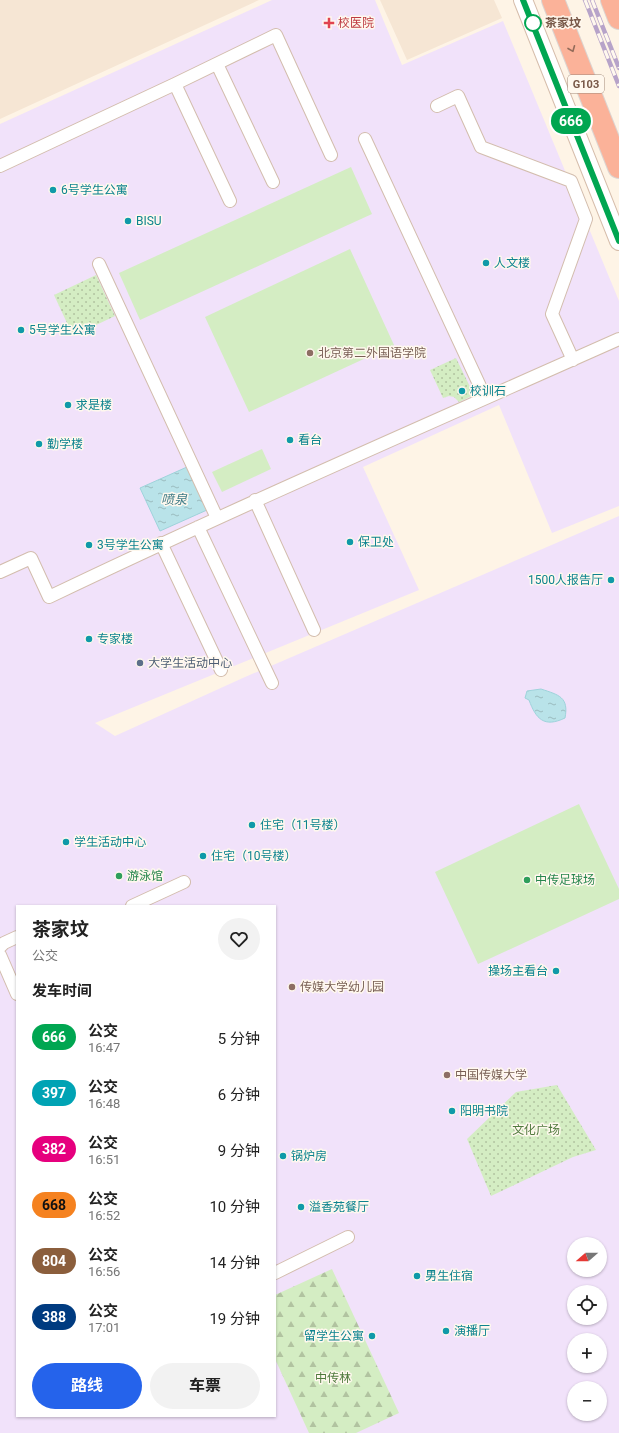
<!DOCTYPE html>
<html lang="zh">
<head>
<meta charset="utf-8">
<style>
	body { margin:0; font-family:Roboto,"Noto Sans SC",sans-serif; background:#f2f2f2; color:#222; height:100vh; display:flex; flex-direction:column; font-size:15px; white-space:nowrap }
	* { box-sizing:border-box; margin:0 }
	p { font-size:13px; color:#767676 }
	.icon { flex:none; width:22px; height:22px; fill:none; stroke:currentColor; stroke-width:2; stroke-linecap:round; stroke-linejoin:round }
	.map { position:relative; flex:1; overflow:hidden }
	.details { position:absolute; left:16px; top:905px; width:260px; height:512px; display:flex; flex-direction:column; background:#fff; border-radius:0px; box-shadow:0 1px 3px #0004 }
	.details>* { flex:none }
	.badge { padding:0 8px; border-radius:13px; font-size:14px; line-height:26px }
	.needle { width:26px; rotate:250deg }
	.buttons { position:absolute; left:567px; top:1237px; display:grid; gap:8px }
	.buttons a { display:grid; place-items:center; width:40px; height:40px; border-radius:50%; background:#fff; box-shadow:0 1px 3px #0004; font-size:20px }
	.map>.badge { position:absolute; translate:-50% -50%; box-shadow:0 0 0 2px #fff }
	h2 { padding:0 16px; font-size:15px; line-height:36px }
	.round { display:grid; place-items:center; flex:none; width:42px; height:42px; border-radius:21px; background:#f2f2f2 }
	.head { display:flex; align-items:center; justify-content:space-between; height:68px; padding:0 16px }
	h1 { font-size:19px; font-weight:700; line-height:30px }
	.primary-button { display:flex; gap:8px; margin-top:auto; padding:8px 16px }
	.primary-button a { flex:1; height:46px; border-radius:24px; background:#2563eb; color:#fff; font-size:16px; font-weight:700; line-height:46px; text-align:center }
	.primary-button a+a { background:#f2f2f2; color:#222 }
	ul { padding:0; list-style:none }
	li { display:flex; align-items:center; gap:12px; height:56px; padding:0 16px }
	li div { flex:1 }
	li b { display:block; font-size:15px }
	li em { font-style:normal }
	li .badge { min-width:44px; font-weight:700; text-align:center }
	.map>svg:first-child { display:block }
	.residential { fill:#f6e6d4 }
	.education { fill:#f1e2fa; fill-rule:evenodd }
	.green { fill:url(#green-dots) }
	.forest { fill:url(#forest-firs) }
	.pitch { fill:#d4edc3 }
	.water { fill:url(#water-ripples); stroke:#9ed3db }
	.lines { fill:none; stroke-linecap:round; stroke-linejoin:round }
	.street-casing { stroke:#d3bdad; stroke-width:14 }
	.secondary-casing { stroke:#d6bdab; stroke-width:20 }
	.highway-casing { stroke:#dcd4d0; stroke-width:24 }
	.street { stroke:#fff; stroke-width:12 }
	.secondary { stroke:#fff; stroke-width:18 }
	.highway { stroke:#fbb299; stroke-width:22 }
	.rail-casing { stroke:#b7a3c9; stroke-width:4.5 }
	.rail { stroke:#fff8ee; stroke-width:3; stroke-dasharray:9; stroke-linecap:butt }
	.oneway { stroke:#936b59 }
	.line-casing { stroke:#fff; stroke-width:9 }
	.line { stroke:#00a651; stroke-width:6 }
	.health-dot { fill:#e0444e; stroke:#fff8ee; stroke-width:1.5 }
	.stop-dot { fill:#fff; stroke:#00a651; stroke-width:2 }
	.culture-dot { fill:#0f9aa8; stroke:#fff8ee; stroke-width:1.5 }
	.education-dot { fill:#8d6e63; stroke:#fff8ee; stroke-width:1.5 }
	.service-dot { fill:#5c6f8a; stroke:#fff8ee; stroke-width:1.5 }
	.leisure-dot { fill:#2e9e5b; stroke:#fff8ee; stroke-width:1.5 }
	.labels { text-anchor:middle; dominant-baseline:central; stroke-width:3; stroke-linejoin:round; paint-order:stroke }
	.shield { fill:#fff8ee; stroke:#a1897a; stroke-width:1 }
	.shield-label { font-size:11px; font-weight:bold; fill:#795949 }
	.health-label { font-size:12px; fill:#be3a42; stroke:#fff8ee; text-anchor:start }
	.stop-label { font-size:12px; font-weight:bold; fill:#795949; stroke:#fff8ee; text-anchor:start }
	.culture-label { font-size:12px; fill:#0d838f; stroke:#fff8ee; text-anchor:start }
	.education-label { font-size:12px; fill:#785e54; stroke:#fff8ee; text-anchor:start }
	.service-label { font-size:12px; fill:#4e5e75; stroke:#fff8ee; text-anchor:start }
	.leisure-label { font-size:12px; fill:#27864d; stroke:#fff8ee; text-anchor:start }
	.park-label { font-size:12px; fill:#507a3d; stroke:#fff8ee }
	.water-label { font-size:13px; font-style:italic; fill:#3e7b87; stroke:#fff8ee }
</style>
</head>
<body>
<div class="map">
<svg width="619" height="1433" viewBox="0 0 619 1433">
	<defs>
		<pattern id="green-dots" width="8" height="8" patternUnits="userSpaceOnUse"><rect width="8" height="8" fill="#d4edc3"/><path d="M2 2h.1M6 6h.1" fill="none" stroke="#b1c3a0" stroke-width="1.8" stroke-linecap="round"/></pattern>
		<pattern id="forest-firs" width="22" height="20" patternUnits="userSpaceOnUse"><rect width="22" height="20" fill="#d4edc3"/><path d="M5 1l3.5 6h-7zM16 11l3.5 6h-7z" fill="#b1c3a0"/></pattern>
		<pattern id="water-ripples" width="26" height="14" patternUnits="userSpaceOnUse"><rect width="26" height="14" fill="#b9e3e9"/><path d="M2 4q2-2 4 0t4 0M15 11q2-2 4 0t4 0" fill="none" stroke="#9bbbbf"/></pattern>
	</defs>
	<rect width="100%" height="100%" fill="#fef4e6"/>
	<path class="residential" d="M0 0H259L0 119Z
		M380 0H494L502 18 407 60Z"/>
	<path class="education" d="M272 0H375L402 65 503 21 619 301V506L552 533 499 405 363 467 419 590 95 723 115 736 245 677 619 516V1433H0V124ZM17 906H275V1416H17ZM574 1244H600V1270H574ZM574 1292H600V1318H574ZM574 1340H600V1366H574ZM574 1388H600V1414H574Z"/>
	<path class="green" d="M96 275 115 316 73 336 54 295Z
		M456 358 474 395 459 402 454 397 449 396 443 398 430 370Z
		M557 1085 596 1150 573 1157 491 1196 467 1139 516 1092Z"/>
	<path class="forest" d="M332 1269 399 1413 356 1433H309L275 1359V1295Z"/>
	<path class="pitch" d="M351 167 372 214 140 320 119 273Z
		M350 249 394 345 249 412 205 317Z
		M262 449 271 469 222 492 212 472Z
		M579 804 619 889V899L478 964 435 872Z"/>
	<path class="water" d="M187 467 207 510 160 531 140 488Z
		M541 689C559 695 569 697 565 718 544 728 536 719 529 700L525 698 527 691Z"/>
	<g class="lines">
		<g class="street-casing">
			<path id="street" d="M217 64 273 182
				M175 84 230 201
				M437 106 458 96 481 147 571 181 586 219 552 314 573 360
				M365 139 485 397
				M0 166 175 84 276 35 331 155
				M99 264 217 518
				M255 500 314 630
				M198 527 272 683
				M161 543 221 670
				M0 572 31 558 49 597C237 507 428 424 619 339
				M132 906 184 882
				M0 947 4 943 17 937
				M0 955 17 994
				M275 1273 348 1237"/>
		</g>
		<g class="secondary-casing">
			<path id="secondary" d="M523 0 619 241"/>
		</g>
		<g class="highway-casing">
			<path id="highway" d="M553 0 619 167
				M612 0 619 18"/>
		</g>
		<use href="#street" class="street"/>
		<use href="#secondary" class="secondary"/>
		<use href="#highway" class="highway"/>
		<g class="rail-casing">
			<path id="rail" d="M585 0 619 86
				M592 0 619 68"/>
		</g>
		<use href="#rail" class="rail"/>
	</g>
	<defs><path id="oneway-chevron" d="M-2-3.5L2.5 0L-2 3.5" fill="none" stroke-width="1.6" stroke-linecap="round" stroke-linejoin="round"/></defs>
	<use class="oneway" href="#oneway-chevron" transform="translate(572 49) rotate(68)"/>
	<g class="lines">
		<g class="line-casing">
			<path id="line" d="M523 0 619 241"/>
		</g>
		<use href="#line" class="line"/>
	</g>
	<path class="health-dot" d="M327 17h4v4h4v4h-4v4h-4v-4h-4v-4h4z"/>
	<circle class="stop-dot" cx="533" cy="23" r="8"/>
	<g class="culture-dot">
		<circle cx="53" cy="190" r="4"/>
		<circle cx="128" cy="221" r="4"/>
		<circle cx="486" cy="263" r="4"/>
		<circle cx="21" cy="330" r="4"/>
		<circle cx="462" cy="391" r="4"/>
		<circle cx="68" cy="405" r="4"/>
		<circle cx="290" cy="440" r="4"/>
		<circle cx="39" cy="444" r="4"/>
		<circle cx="350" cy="542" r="4"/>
		<circle cx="89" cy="545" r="4"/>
		<circle cx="611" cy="580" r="4"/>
		<circle cx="89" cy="639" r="4"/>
		<circle cx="252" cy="825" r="4"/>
		<circle cx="66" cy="842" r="4"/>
		<circle cx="203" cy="856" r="4"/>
		<circle cx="556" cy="971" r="4"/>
		<circle cx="452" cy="1111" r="4"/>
		<circle cx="283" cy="1156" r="4"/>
		<circle cx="301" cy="1207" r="4"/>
		<circle cx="417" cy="1276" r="4"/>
		<circle cx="446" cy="1331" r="4"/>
		<circle cx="372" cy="1336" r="4"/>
	</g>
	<g class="education-dot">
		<circle cx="310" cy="353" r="4"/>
		<circle cx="292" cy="987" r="4"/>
		<circle cx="447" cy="1075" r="4"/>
	</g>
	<circle class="service-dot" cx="140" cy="663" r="4"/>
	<g class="leisure-dot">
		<circle cx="119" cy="876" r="4"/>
		<circle cx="527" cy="880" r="4"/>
	</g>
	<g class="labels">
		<rect class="shield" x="568" y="75" width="36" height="18" rx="3"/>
		<g class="shield-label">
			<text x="586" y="84">G103</text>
		</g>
		<g class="health-label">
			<text x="338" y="23">校医院</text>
		</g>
		<g class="stop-label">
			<text x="545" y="23">茶家坟</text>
		</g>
		<g class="culture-label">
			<text x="61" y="190">6号学生公寓</text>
			<text x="136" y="221">BISU</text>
			<text x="494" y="263">人文楼</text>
			<text x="29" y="330">5号学生公寓</text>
			<text x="470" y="391">校训石</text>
			<text x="76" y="405">求是楼</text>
			<text x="298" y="440">看台</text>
			<text x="47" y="444">勤学楼</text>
			<text x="358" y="542">保卫处</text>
			<text x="97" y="545">3号学生公寓</text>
			<text x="603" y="580" text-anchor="end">1500人报告厅</text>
			<text x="97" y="639">专家楼</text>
			<text x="260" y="825">住宅（11号楼）</text>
			<text x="74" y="842">学生活动中心</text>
			<text x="211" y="856">住宅（10号楼）</text>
			<text x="548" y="971" text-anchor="end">操场主看台</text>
			<text x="460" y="1111">阳明书院</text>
			<text x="291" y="1156">锅炉房</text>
			<text x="309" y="1207">溢香苑餐厅</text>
			<text x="425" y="1276">男生住宿</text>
			<text x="454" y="1331">演播厅</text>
			<text x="364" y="1336" text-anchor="end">留学生公寓</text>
		</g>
		<g class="education-label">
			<text x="318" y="353">北京第二外国语学院</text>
			<text x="300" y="987">传媒大学幼儿园</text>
			<text x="455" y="1075">中国传媒大学</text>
		</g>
		<g class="service-label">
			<text x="148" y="663">大学生活动中心</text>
		</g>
		<g class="leisure-label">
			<text x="127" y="876">游泳馆</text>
			<text x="535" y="880">中传足球场</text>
		</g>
		<g class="park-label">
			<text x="536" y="1130">文化广场</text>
			<text x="333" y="1378">中传林</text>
		</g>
		<g class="water-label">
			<text x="174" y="499">喷泉</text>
		</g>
	</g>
</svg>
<div class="buttons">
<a><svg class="needle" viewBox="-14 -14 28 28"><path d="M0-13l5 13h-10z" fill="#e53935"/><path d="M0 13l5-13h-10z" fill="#767676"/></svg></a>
<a><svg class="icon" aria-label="locate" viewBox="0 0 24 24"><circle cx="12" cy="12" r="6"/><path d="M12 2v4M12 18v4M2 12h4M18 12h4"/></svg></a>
<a>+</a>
<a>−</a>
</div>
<b class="badge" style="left:571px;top:121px;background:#00a651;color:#fff">666</b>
<section class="details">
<div class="head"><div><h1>茶家坟</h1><p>公交</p></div><a class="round"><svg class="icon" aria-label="heart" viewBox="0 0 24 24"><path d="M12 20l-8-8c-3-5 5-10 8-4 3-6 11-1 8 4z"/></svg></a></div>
<h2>发车时间</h2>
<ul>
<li><span class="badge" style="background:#00a651;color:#fff">666</span><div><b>公交</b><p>16:47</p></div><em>5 分钟</em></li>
<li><span class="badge" style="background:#00a3b4;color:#fff">397</span><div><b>公交</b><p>16:48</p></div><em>6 分钟</em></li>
<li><span class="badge" style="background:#e6007e;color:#fff">382</span><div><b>公交</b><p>16:51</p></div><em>9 分钟</em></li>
<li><span class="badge" style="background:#f58220;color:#111">668</span><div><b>公交</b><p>16:52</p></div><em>10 分钟</em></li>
<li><span class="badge" style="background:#8b5e3c;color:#fff">804</span><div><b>公交</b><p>16:56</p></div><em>14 分钟</em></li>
<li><span class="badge" style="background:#003b80;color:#fff">388</span><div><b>公交</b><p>17:01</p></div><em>19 分钟</em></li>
</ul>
<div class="primary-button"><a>路线</a><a>车票</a></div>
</section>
</div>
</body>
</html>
